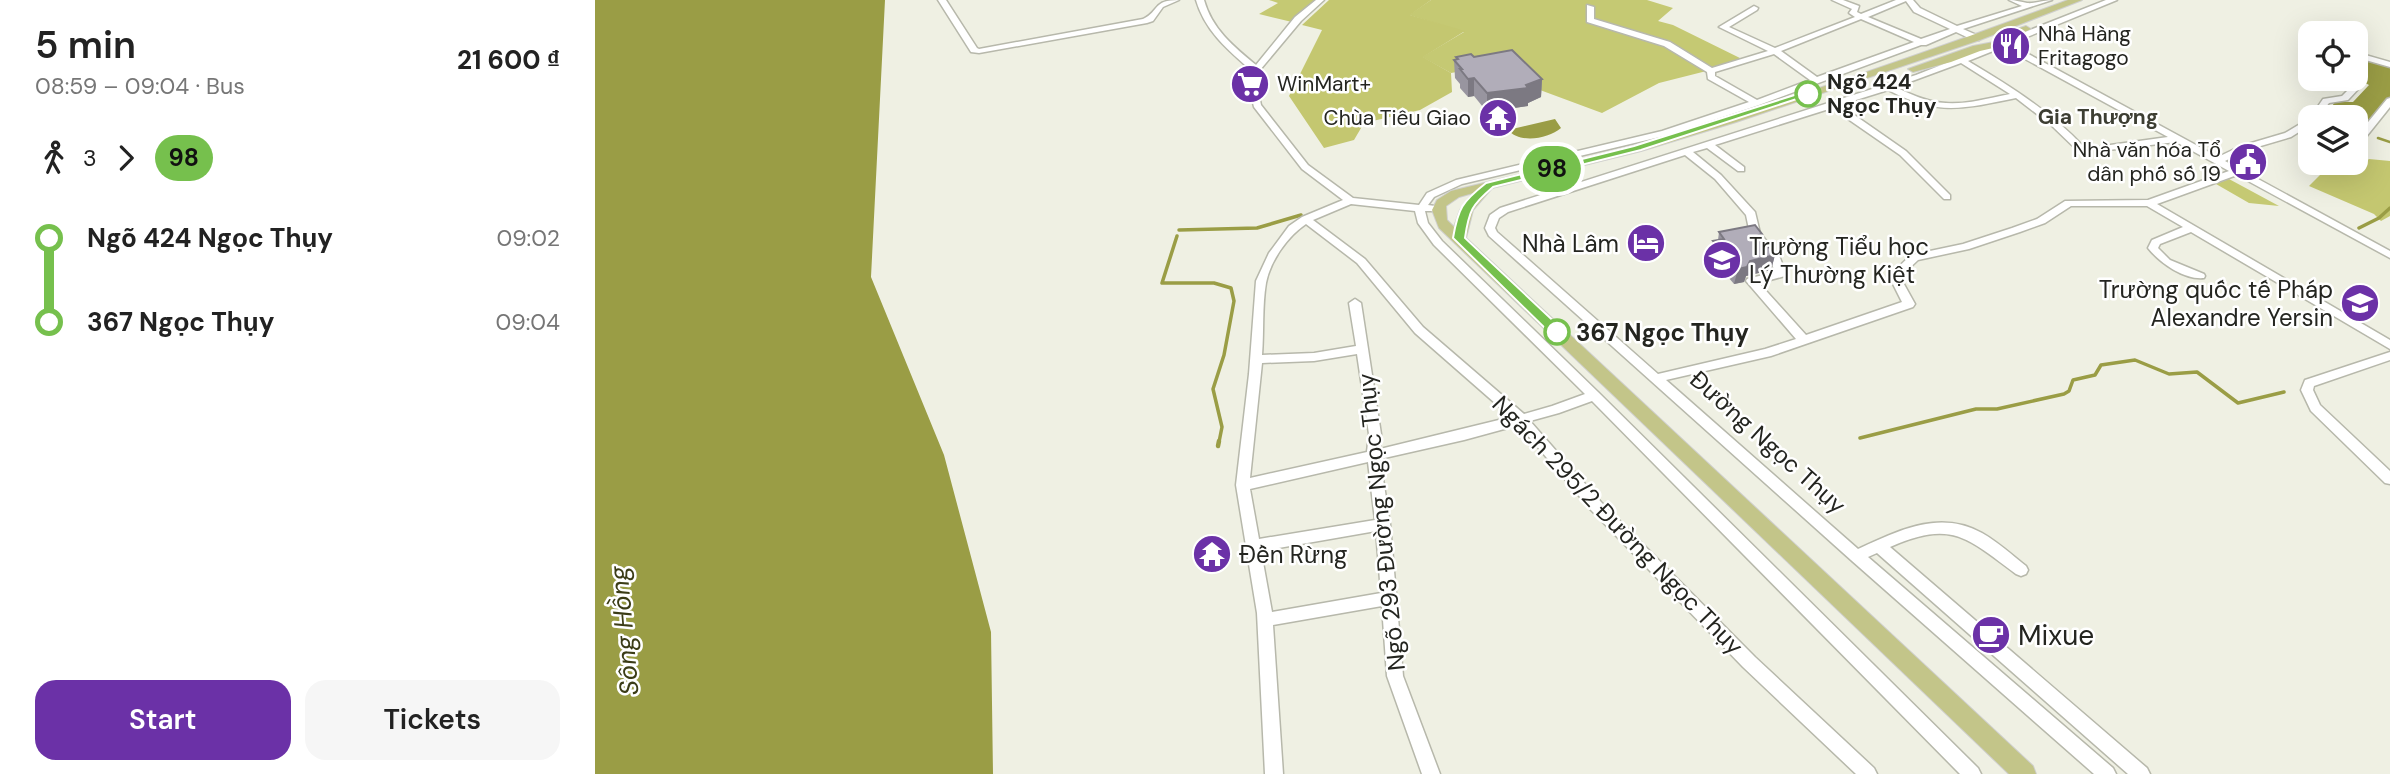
<!DOCTYPE html>
<html lang="en">
<head>
<meta charset="utf-8">
<style>
	body { margin:0; font-family:"DM Sans",sans-serif; background:#f6f6f6; color:#222; height:100vh; display:flex; flex-direction:column; font-size:26px; white-space:nowrap }
	* { box-sizing:border-box; margin:0 }
	p { font-size:23px; color:#767676 }
	.icon { flex:none; width:38px; height:38px; fill:none; stroke:currentColor; stroke-width:2; stroke-linecap:round; stroke-linejoin:round }
	.map { position:relative; flex:1; overflow:hidden }
	.sheet { display:flex; flex-direction:column; background:#fff; width:595px }
	.sheet>* { flex:none }
	.badge { padding:0 14px; border-radius:23px; font-size:24px; line-height:46px }
	.tools { position:absolute; left:1703px; top:21px; display:grid; gap:14px }
	.tools a { display:grid; place-items:center; width:70px; height:70px; border-radius:14px; background:#fff; box-shadow:0 7px 28px #0002; font-size:35px }
	.map>.badge { position:absolute; translate:-50% -50%; box-shadow:0 0 0 4px #fff }
	.legs { display:flex; align-items:center; gap:10px; height:77px; padding:0 35px; font-size:23px }
	.legs p { margin-inline-start:auto }
	.head { display:flex; align-items:center; justify-content:space-between; height:119px; padding:0 35px }
	h1 { font-size:38px; font-weight:600; line-height:52px }
	.button { display:flex; gap:14px; margin-top:auto; padding:14px 35px }
	.button a { flex:1; height:80px; border-radius:21px; background:#6b31a7; color:#fff; font-size:28px; font-weight:600; line-height:80px; text-align:center }
	.button a+a { background:#f6f6f6; color:#222 }
	ul { padding:0 35px; list-style:none }
	li { display:flex; align-items:center; gap:24px; height:84px; font-size:26px }
	li i { display:grid; place-items:center; width:10px; height:100%; margin:0 9px; background:currentColor }
	li i::after { content:''; width:18px; height:18px; margin:-9px; border:5px solid; border-radius:50%; background:#fff }
	li p { margin-inline-start:auto }
	li:first-child i { background:linear-gradient(#0000 50%,currentColor 0) }
	li:last-child i { background:linear-gradient(currentColor 50%,#0000 0) }
	main { display:flex; flex:1; min-height:0 }
	.map>svg:first-child { display:block }
	.green { fill:#c5c973 }
	.forest { fill:#c4c770 }
	.water { fill:#9a9d45 }
	.lines { fill:none; stroke-linecap:round; stroke-linejoin:round }
	.stream-far2 { stroke:#9a9d45; stroke-width:2.5 }
	.stream-far1 { stroke:#9a9d45; stroke-width:3.5 }
	.stream { stroke:#9a9d45; stroke-width:4.5 }
	.minor-casing { stroke:#b7b8ab; stroke-width:3 }
	.major-casing { stroke:#cfcfce; stroke-width:2 }
	.minor { fill:#fff; fill-rule:evenodd }
	.major { fill:#c3c589; fill-rule:evenodd }
	.wall { fill:#98959f }
	.shaded-wall { fill:#7c7982 }
	.building { fill:#b1adb9; stroke:#7c7982; stroke-width:2 }
	.line-1 { fill:#76c04d; stroke:#fff; stroke-width:2 }
	.stop-1-dot { fill:#fff; stroke:#76c04d; stroke-width:3.5 }
	.labels { text-anchor:middle; dominant-baseline:central; stroke-width:5; stroke-linejoin:round; paint-order:stroke }
	.far-poi-label { font-size:21px; fill:#242520; stroke:#fff; text-anchor:start }
	.far-stop-label { font-size:21px; font-weight:bold; fill:#242520; stroke:#fff; text-anchor:start }
	.far-neighbourhood-label { font-size:21px; font-weight:bold; fill:#3d3e33; stroke:#fff }
	.poi-label { font-size:24px; fill:#242520; stroke:#fff; text-anchor:end }
	.stop-label { font-size:24px; font-weight:bold; fill:#242520; stroke:#fff; text-anchor:start }
	.street-label { font-size:24px; fill:#242520; stroke:#fff }
	.water-label { font-size:26px; font-style:italic; fill:#3b3c16; stroke:#fff }
	.near-poi-label { font-size:28px; fill:#242520; stroke:#fff; text-anchor:start }
</style>
</head>
<body>
<main>
<section class="sheet">
<div class="head"><div><h1>5 min</h1><p>08:59 – 09:04 · Bus</p></div><b>21 600 ₫</b></div>
<div class="legs"><svg class="icon" aria-label="walk" viewBox="0 0 24 24"><circle cx="13" cy="4" r="2"/><path d="M13 8l-2 6 4 7M11 14l-3 7M7 12l3-4h3l4 4"/></svg>3<svg class="icon" aria-label="forward" viewBox="0 0 24 24"><path d="M9 5l7 7-7 7"/></svg><b class="badge" style="background:#76c04d;color:#111">98</b></div>
<ul>
<li><i style="color:#76c04d"></i><b>Ngõ 424 Ngọc Thụy</b><p>09:02</p></li>
<li><i style="color:#76c04d"></i><b>367 Ngọc Thụy</b><p>09:04</p></li>
</ul>
<div class="button"><a>Start</a><a>Tickets</a></div>
</section>
<div class="map">
<svg width="1795" height="774" viewBox="0 0 1795 774">
	<rect width="100%" height="100%" fill="#eff0e3"/>
	<path class="green" d="M674 0H723L697 22 664 14 683 3Z
		M836 0H1052L1078 8 1063 21 1078 25 1151 61 1064 83 1007 113 945 90 916 62 856 73 827 57 869 32 814 15Z
		M1634 179 1684 206 1654 203 1621 184Z"/>
	<path class="forest" d="M734 0H836L815 15 870 31 828 57 856 73 857 92 825 110 769 123 759 140 729 148 694 96 727 30 707 25Z
		M1774 159 1795 161V216L1786 221 1779 214 1714 186 1737 163H1748L1763 168Z"/>
	<path class="water" d="M0 0H290L276 277 349 455 396 632 398 774H0Z
		M1761 58 1795 66V98L1761 143 1760 117H1729L1740 102H1758L1774 85 1761 78Z
		M960 119 966 128C953 139 925 144 913 130Z"/>
	<g class="lines">
		<path class="stream-far2" d="M1783 138 1795 142"/>
		<path class="stream-far1" d="M1764 228 1784 218 1795 208
			M584 230 662 228 706 215
			M582 236 567 283H619L636 288 639 301 629 355 618 389 627 427 624 442
			M1265 438 1381 409H1402L1469 394 1474 391 1478 380 1500 375 1506 365 1540 360 1574 374 1602 372 1643 403 1689 392"/>
		<path class="stream" d="M623 446 624 441"/>
		<g class="minor-casing">
			<path id="minor" d="M343 0H351L382 48 384 49 548 19C565 11 557 0 584 0L568 7 558 21 552 23 384 53 376 52Z
				M601 0H609C617 29 638 46 661 65L700 17 721 0H729L706 21 665 70 662 86 666 105 713 165 758 198 824 205 832 193 861 180 1067 131 1154 102 1113 79 1112 72 1069 46 992 22V5L999 7V19L1075 42 1117 68 1173 51 1124 27 1159 6 1163 8 1162 10 1134 27 1180 48 1260 17 1254 13 1257 9 1237 0H1248L1264 6 1262 12 1266 14 1301 0H1318L1325 8 1362 26 1427 6 1414 0C1421 0 1426 2 1432 3 1439 4 1449 0 1457 0L1368 29 1384 36V40H1378L1361 32 1331 45H1326L1164 105 1073 135 867 184 839 197 833 205 847 207V211H830L833 223 847 241 1003 392 1383 768 1386 774H1365L997 401 964 413 935 421 1006 502 1160 657 1279 768 1282 774H1261L1148 667 996 510 924 425 869 440 785 459 795 524 808 676 845 774H827L792 676 787 606 678 625 688 774H670L662 613 641 485 654 374 661 281 674 253 694 226 707 217 748 200 707 169 659 107 654 86 657 71C633 50 610 31 601 0ZM1311 1 1319 12 1355 29 1326 39 1273 17ZM1266 19 1319 42 1222 77 1186 51ZM1179 54 1215 80 1162 100 1120 76V72ZM756 204 820 211 823 223 839 245 990 394 957 406 929 414 828 327 770 259 718 220ZM711 224 762 263 820 333 916 417 785 449 786 434 766 303 760 299 754 303 761 346 719 353 667 355C669 331 667 306 671 283 675 261 693 236 711 224ZM762 354 774 434 772 452 655 478 667 363 719 361ZM773 462 780 520 664 539 655 489ZM781 531 786 593 677 612 666 551Z
				M1511 0H1522L1415 44 1623 157 1646 146 1690 133 1715 118V125L1696 137 1652 150 1630 161 1795 251V258L1642 175 1562 204 1795 340V349L1596 232 1565 244 1563 248 1575 260 1609 274 1610 276 1609 278C1589 280 1565 263 1553 248L1557 240 1588 227 1552 206H1476L1450 223 1425 232 1374 249 1323 260 1305 277 1320 304 1318 307 1176 356 1071 380 1263 549C1303 531 1344 509 1387 533 1403 542 1417 555 1431 566L1433 570 1431 574 1426 576 1421 574C1371 537 1357 520 1295 547L1552 768 1555 774H1533L1282 553 1273 557 1518 768 1521 774H1499L1256 560 894 236 890 228 895 215 905 208 1321 75ZM1408 47 1573 137 1508 146 1505 147V151L1581 142 1634 171 1553 200 1470 201 1442 219 1417 228 1368 244 1316 255 1294 276 1307 302 1211 335 1164 283 1190 276 1191 274 1185 258 1165 233 1160 212 1126 175 1098 152 1112 148 1143 171H1149V167L1120 145 1237 108 1305 155 1349 199H1355V195L1311 151 1245 105 1293 90C1343 116 1367 109 1421 98L1456 125 1483 151H1489V147C1455 111 1415 86 1373 61ZM1366 63 1415 94C1368 104 1346 111 1301 87ZM1090 155 1120 179 1151 215 1155 234 1175 259 1180 272 1152 279 1151 281 1201 339 1170 349 1063 374 902 232 900 228 904 218 913 212Z
				M1760 52 1795 62V67L1760 57Z
				M1752 79H1760L1767 85 1753 100 1734 103 1723 117 1715 118 1728 99 1747 96 1758 85Z
				M1795 98V107L1763 147 1760 148V138L1792 99Z
				M1795 352V360L1719 386 1718 390 1725 405 1795 471V484L1790 483 1716 411 1706 390 1710 380Z"/>
		</g>
		<g class="major-casing">
			<path id="major" d="M1473 0H1487L1385 40 1141 122 1046 151 897 188 878 210 871 238 1438 766 1441 774H1414L844 228 837 210 842 200 856 191C917 176 980 162 1041 145 1187 103 1331 53 1473 0ZM878 193 865 210 859 227 852 220 851 206 864 197Z
				M1431 26 1436 29 1421 36 1411 45 1385 51 1356 62 1318 72 1313 69 1378 46 1404 41 1413 32Z"/>
		</g>
		<use href="#minor" class="minor"/>
		<use href="#major" class="major"/>
	</g>
	<path class="wall" d="M861 57 947 79 946 97 933 103V106L892 112 879 96 873 97 865 88V84L860 78 859 60 861 59Z
		M1124 232 1166 238 1180 255 1176 270 1151 276 1149 282 1139 284 1115 256 1118 241 1123 240Z"/>
	<path class="shaded-wall" d="M879 78V96L873 97V79Z
		M947 79 946 97 933 103V106L892 112V93L931 85Z
		M1180 255 1176 270 1151 276 1149 282 1139 284 1143 269 1155 261Z"/>
	<path class="building" d="M917 50 947 79 931 85 933 88 892 93 879 78 873 79 865 69H867L859 60 863 59 861 57 876 54 879 57Z
		M1160 225 1167 234 1164 235 1180 255 1155 261 1152 267 1143 269 1118 241 1129 239 1124 232Z"/>
	<path class="line-1" d="M1209 92 1217 94 1046 150 898 187C877 205 874 210 870 238L967 329V336H958L858 238C863 208 867 202 891 183L1039 146Z"/>
	<defs>
		<g id="restaurant-disc" transform="scale(2.0125)"><circle r="9.5" fill="#6b31a7" stroke="#fff"/><path d="M-5-6h1v4h1v-4h1v4h1v-4h1v5L-1.5 .5V6h-2V.5L-5-1ZM5-6V6H3V1.5H1.5Q1.5-4 5-6Z" fill="#fff"/></g>
		<g id="supermarket-disc" transform="scale(2.0125)"><circle r="9.5" fill="#6b31a7" stroke="#fff"/><path d="M-6-5.5h2.5l.6 2H6L4.5 2H-2.5L-4.4-4H-6ZM-1.5 3.2a1.3 1.3 0 1 0 .1 0ZM3 3.2a1.3 1.3 0 1 0 .1 0Z" fill="#fff"/></g>
		<g id="temple-disc" transform="scale(2.0125)"><circle r="9.5" fill="#6b31a7" stroke="#fff"/><path d="M0-6L5-2H3V0L6.5 2.5H4V6H1.5V3h-3V6H-4V2.5H-6.5L-3 0V-2H-5Z" fill="#fff"/></g>
		<g id="civic-disc" transform="scale(2.0125)"><circle r="9.5" fill="#6b31a7" stroke="#fff"/><path d="M-.6-6.5H3V-4.5H.6V-3L4-1V1h2V6H-6V1h2V-1L-.6-3ZM-1.2 2.5V6h2.4V2.5Z" fill="#fff"/></g>
		<g id="hotel-disc" transform="scale(2.0125)"><circle r="9.5" fill="#6b31a7" stroke="#fff"/><path d="M-6-4.5h1.5V1H6V5H4.5V3h-9V5H-6ZM-4 0a1.8 1.8 0 1 1 3.6 0ZM.5 0V-2.5h3Q6-2.5 6 0Z" fill="#fff"/></g>
		<g id="school-disc" transform="scale(2.0125)"><circle r="9.5" fill="#6b31a7" stroke="#fff"/><path d="M0-5L7-2L0 1L-7-2ZM-4 1L0 2.5L4 1V4Q0 6-4 4Z" fill="#fff"/></g>
		<g id="cafe-disc" transform="scale(2.0125)"><circle r="9.5" fill="#6b31a7" stroke="#fff"/><path d="M-5.5-4.5H6V0H3Q3 3.5 0 3.5H-2.5Q-5.5 3.5-5.5 0ZM3-3.2v2h1.7v-2ZM-6 4.5H4V6H-6Z" fill="#fff"/></g>
	</defs>
	<g fill-rule="evenodd">
		<use href="#restaurant-disc" x="1416" y="46"/>
		<use href="#supermarket-disc" x="655" y="84"/>
		<use href="#temple-disc" x="903" y="118"/>
		<use href="#civic-disc" x="1653" y="162"/>
		<use href="#hotel-disc" x="1051" y="243"/>
		<use href="#school-disc" x="1127" y="260"/>
		<use href="#school-disc" x="1765" y="303"/>
		<use href="#temple-disc" x="617" y="554"/>
		<use href="#cafe-disc" x="1396" y="635"/>
	</g>
	<g class="stop-1-dot">
		<circle cx="1213" cy="94" r="12"/>
		<circle cx="962" cy="332" r="12"/>
	</g>
	<g class="labels">
		<g class="far-poi-label">
			<text x="1443" y="34">Nhà Hàng<tspan x="1443" dy="24">Fritagogo</tspan></text>
			<text x="682" y="84">WinMart+</text>
			<text x="876" y="118" text-anchor="end">Chùa Tiêu Giao</text>
			<text x="1626" y="150" text-anchor="end">Nhà văn hóa Tổ<tspan x="1626" dy="24">dân phố số 19</tspan></text>
		</g>
		<g class="far-stop-label">
			<text x="1232" y="82">Ngõ 424<tspan x="1232" dy="24">Ngọc Thụy</tspan></text>
		</g>
		<g class="far-neighbourhood-label">
			<text x="1503" y="117">Gia Thượng</text>
		</g>
		<g class="poi-label">
			<text x="1024" y="243">Nhà Lâm</text>
			<text x="1154" y="246" text-anchor="start">Trường Tiểu học<tspan x="1154" dy="28">Lý Thường Kiệt</tspan></text>
			<text x="1738" y="289">Trường quốc tế Pháp<tspan x="1738" dy="28">Alexandre Yersin</tspan></text>
			<text x="644" y="554" text-anchor="start">Đền Rừng</text>
		</g>
		<g class="stop-label">
			<text x="981" y="332">367 Ngọc Thụy</text>
		</g>
		<g class="street-label">
			<text transform="translate(1173 442) rotate(42)">Đường Ngọc Thụy</text>
			<text transform="translate(786 522) rotate(-96)">Ngõ 293 Đường Ngọc Thụy</text>
			<text transform="translate(1023 525) rotate(46)">Ngách 295/2 Đường Ngọc Thụy</text>
		</g>
		<g class="water-label">
			<text transform="translate(29 631) rotate(-95)">Sông Hồng</text>
		</g>
		<g class="near-poi-label">
			<text x="1423" y="635">Mixue</text>
		</g>
	</g>
</svg>
<div class="tools">
<a><svg class="icon" aria-label="locate" viewBox="0 0 24 24"><circle cx="12" cy="12" r="6"/><path d="M12 2v4M12 18v4M2 12h4M18 12h4"/></svg></a>
<a><svg class="icon" aria-label="layers" viewBox="0 0 24 24"><path d="M12 4l9 5-9 5-9-5zM3 14l9 5 9-5"/></svg></a>
</div>
<b class="badge" style="left:957px;top:169px;background:#76c04d;color:#111">98</b>
</div>
</main>
</body>
</html>
